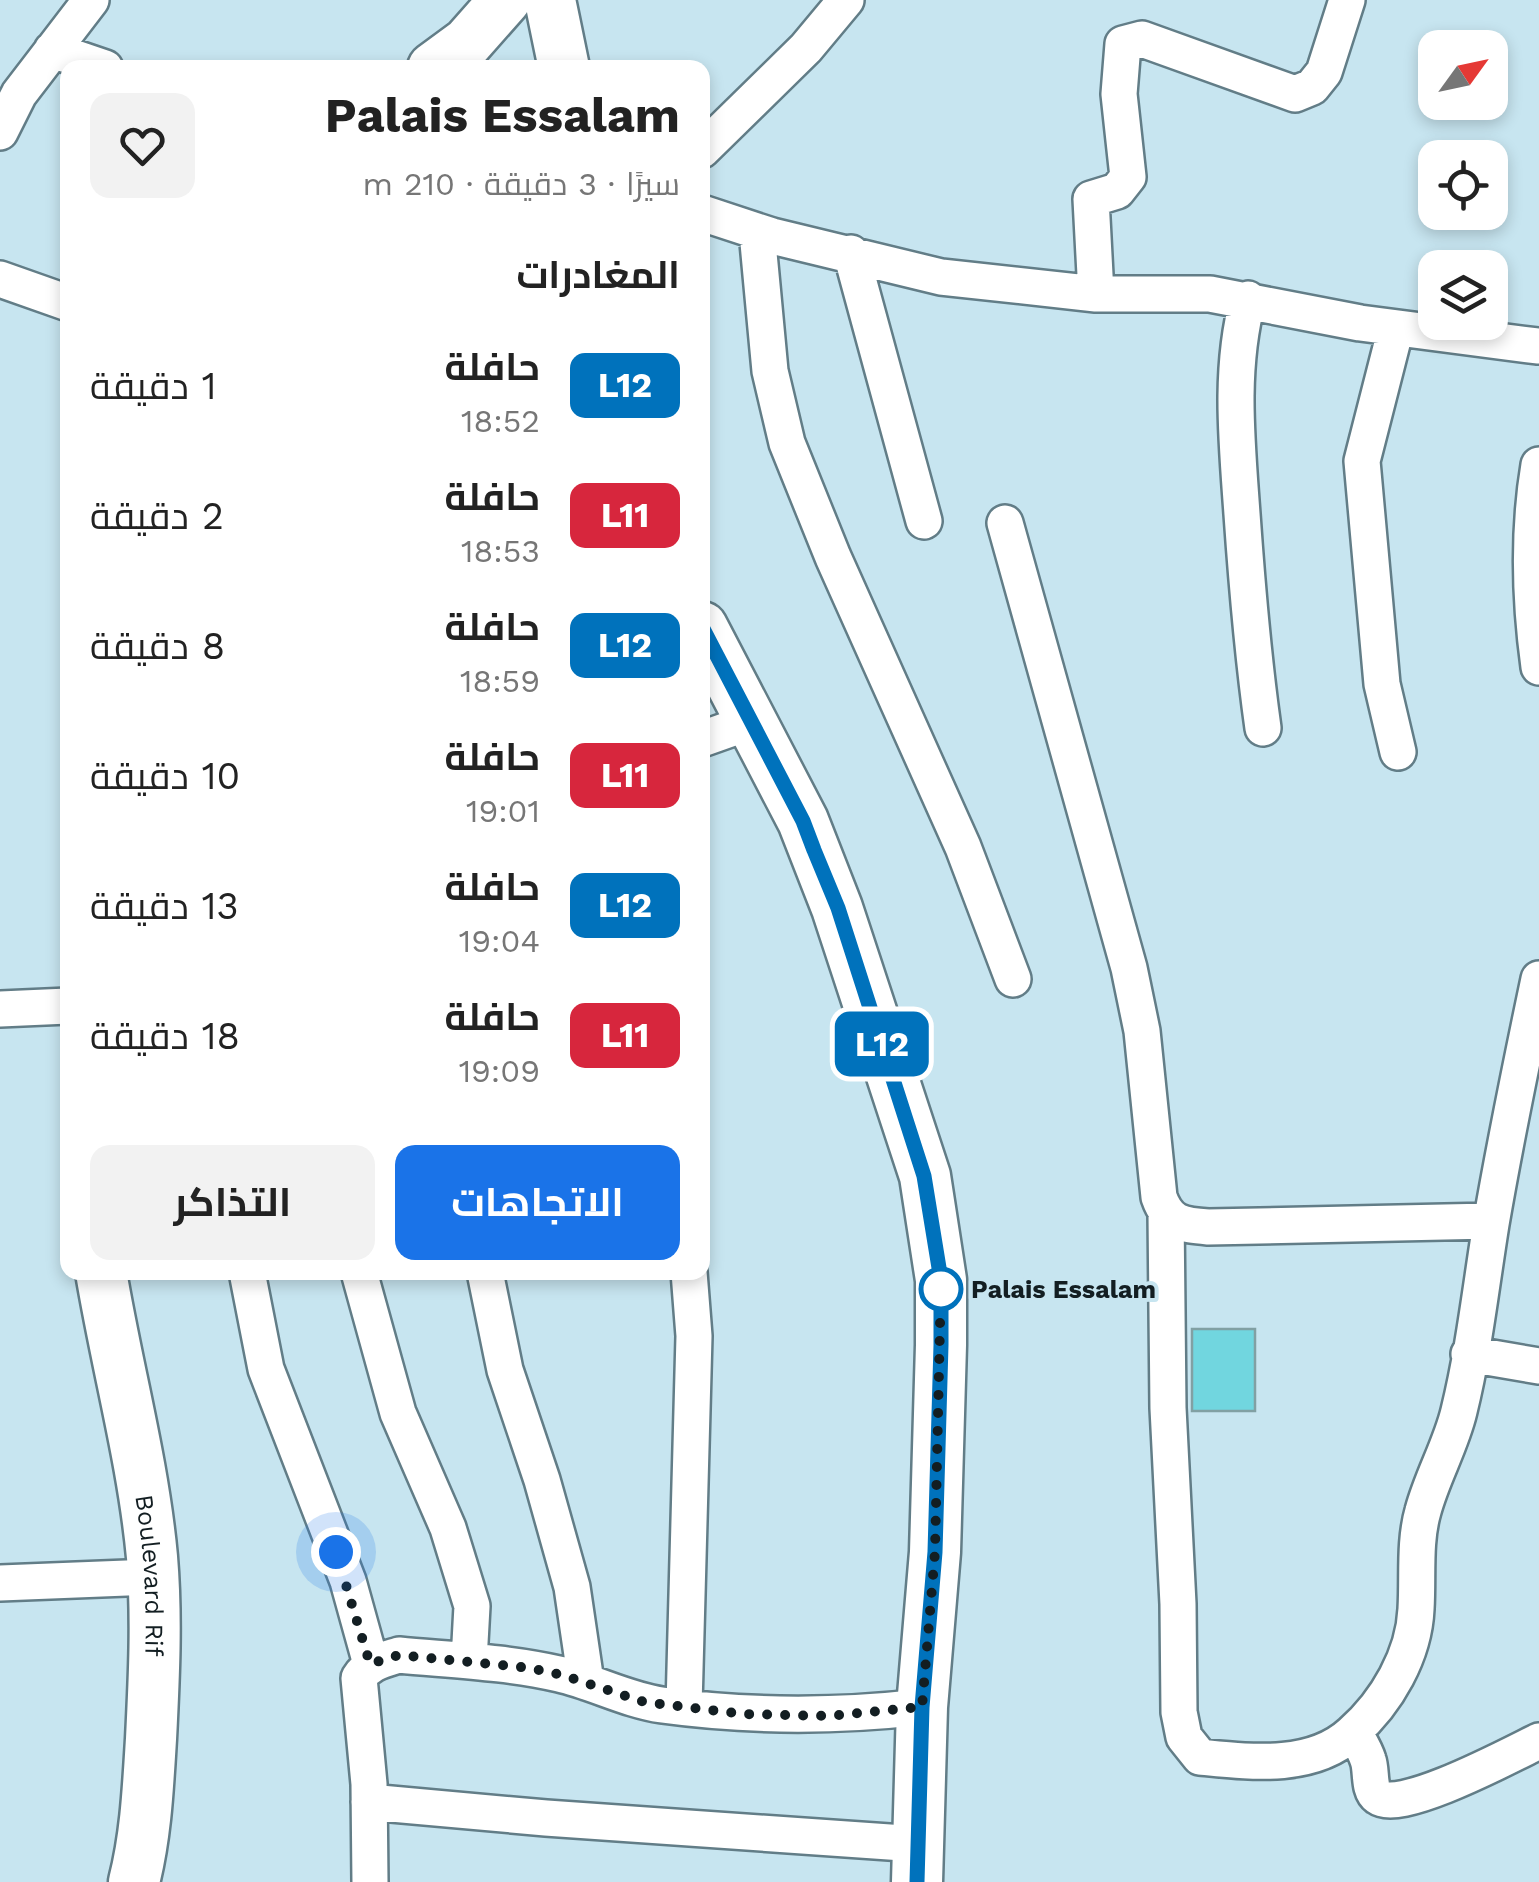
<!DOCTYPE html>
<html lang="ar">
<head>
<meta charset="utf-8">
<style>
	body { margin:0; font-family:"Work Sans",Cairo,sans-serif; background:#f2f2f2; color:#222; direction:rtl; height:100vh; display:flex; flex-direction:column; font-size:38px; white-space:nowrap }
	* { box-sizing:border-box; margin:0 }
	p { font-size:32px; color:#767676 }
	.icon { flex:none; width:55px; height:55px; fill:none; stroke:currentColor; stroke-width:2; stroke-linecap:round; stroke-linejoin:round }
	.map { position:relative; flex:1; overflow:hidden; direction:ltr }
	.panel { position:absolute; left:60px; top:60px; width:650px; height:1220px; display:flex; flex-direction:column; background:#fff; border-radius:20px; box-shadow:0 5px 15px #0003; direction:rtl }
	.panel>* { flex:none }
	.badge { padding:0 20px; border-radius:15px; font-size:35px; line-height:65px }
	.needle { width:65px; rotate:57deg }
	.controls { position:absolute; left:1418px; top:30px; display:grid; gap:20px }
	.controls a { display:grid; place-items:center; width:90px; height:90px; border-radius:20px; background:#fff; box-shadow:0 5px 15px #0003; font-size:50px }
	.you { position:absolute; width:50px; height:50px; margin:-25px; border:8px solid #fff; border-radius:50%; background:#1a73e8; box-shadow:0 0 0 15px #1a73e833 }
	.map>.badge { position:absolute; translate:-50% -50%; box-shadow:0 0 0 5px #fff }
	h2 { padding:0 30px; font-size:38px; line-height:90px }
	.round { display:grid; place-items:center; flex:none; width:105px; height:105px; border-radius:20px; background:#f2f2f2 }
	.summary { display:flex; align-items:center; justify-content:space-between; height:170px; padding:0 30px }
	h1 { font-size:48px; font-weight:700; line-height:75px }
	.button { display:flex; gap:20px; margin-top:auto; padding:20px 30px }
	.button a { flex:1; height:115px; border-radius:20px; background:#1a73e8; color:#fff; font-size:40px; font-weight:700; line-height:115px; text-align:center }
	.button a+a { background:#f2f2f2; color:#222 }
	ul { padding:0; list-style:none }
	li { display:flex; align-items:center; gap:30px; height:130px; padding:0 30px }
	li div { flex:1 }
	li b { display:block; font-size:38px }
	li em { font-style:normal }
	li .badge { min-width:110px; font-weight:700; text-align:center }
	.map>svg:first-child { display:block }
	.building { fill:#71d6df; stroke:#81a0a3; stroke-width:2.5 }
	.lines { fill:none; stroke-linecap:round; stroke-linejoin:round }
	.street-casing { stroke:#627d87; stroke-width:40 }
	.secondary-casing { stroke:#627d87; stroke-width:55 }
	.street { stroke:#fff; stroke-width:35 }
	.secondary { stroke:#fff; stroke-width:50 }
	.line-casing { stroke:#fff; stroke-width:22 }
	.line { stroke:#0072bc; stroke-width:15 }
	.walk { stroke:#131e22; stroke-width:10; stroke-dasharray:0 18 }
	.stop-dot { fill:#fff; stroke:#0072bc; stroke-width:5 }
	.labels { text-anchor:middle; dominant-baseline:central; stroke-width:8; stroke-linejoin:round; paint-order:stroke }
	.stop-label { font-size:25px; font-weight:bold; fill:#131e22; stroke:#c7e5f0; text-anchor:start }
	.street-label { font-size:25px; fill:#131e22; stroke:#c7e5f0 }
</style>
</head>
<body>
<div class="map">
<svg width="1539" height="1882" viewBox="0 0 1539 1882">
	<rect width="100%" height="100%" fill="#c7e5f0"/>
	<path class="building" d="M1192 1329H1255V1411H1192Z"/>
	<g class="lines">
		<g class="street-casing">
			<path id="street" d="M52 50 105 68
				M0 132 19 94 91 0
				M702 150 806 48 846 0
				M702 213 772 236 941 277 1096 294H1210L1360 323 1537 346
				M757 232 770 371 787 443 833 557 963 847 1013 979
				M851 253 924 521
				M0 279 68 303
				M1096 294 1091 199 1117 191 1128 177 1119 94 1123 44 1142 39 1295 94 1312 87 1324 72 1347 0
				M1248 299C1229 369 1237 443 1242 514 1247 586 1253 657 1263 728
				M1396 328 1362 461 1382 684 1398 752
				M1539 465C1528 531 1530 601 1539 667
				M1005 523 1129 968 1142 1031 1159 1197C1168 1223 1182 1225 1208 1227L1491 1221
				M702 739 750 722
				M0 1009 68 1006
				M1166 1213 1168 1408 1178 1604 1179 1712 1184 1737 1200 1757C1250 1762 1312 1770 1352 1733 1387 1702 1414 1655 1416 1609 1418 1576 1414 1542 1423 1511 1432 1477 1451 1445 1459 1411 1474 1350 1481 1286 1491 1224 1505 1142 1522 1060 1539 979
				M247 1272 266 1369 348 1581 371 1664
				M359 1272 398 1413 448 1528 472 1606 469 1661
				M485 1272 505 1370 542 1480 572 1587 586 1682
				M1469 1354 1539 1366
				M0 1583 152 1577
				M684 1706 694 1336 689 1272
				M1354 1732C1359 1741 1365 1750 1368 1760 1372 1771 1368 1790 1378 1797 1401 1814 1514 1753 1539 1741
				M369 1802 546 1818 918 1844
				M370 1882 369 1784 359 1678C368 1663 383 1660 399 1655 452 1660 507 1662 559 1674 594 1682 627 1700 662 1705 750 1717 834 1717 922 1707"/>
		</g>
		<g class="secondary-casing">
			<g id="secondary">
				<path d="M550 0 564 68"/>
				<path d="M433 68 467 43 505 0"/>
				<path d="M702 627 803 821 837 908 925 1176 941 1280V1345L935 1552 922 1707 917 1882"/>
				<path id="s1" d="M101 1272C117 1368 143 1460 152 1557 157 1617 154 1679 151 1739 148 1787 146 1835 134 1882"/>
			</g>
		</g>
		<use href="#street" class="street"/>
		<use href="#secondary" class="secondary"/>
	</g>
	<g class="lines">
		<g class="line-casing">
			<path id="line" d="M702 627 803 821 814 850 838 908 924 1176 941 1280V1345L935 1552 922 1707 917 1882"/>
		</g>
		<use href="#line" class="line"/>
		<path class="walk" d="M336 1552 370 1664 399 1655 530 1668 562 1675 644 1702 743 1714 828 1716 922 1707 935 1552 941 1280V1289"/>
	</g>
	<circle class="stop-dot" cx="941" cy="1289" r="20"/>
	<g class="labels">
		<g class="stop-label">
			<text x="971" y="1289">Palais Essalam</text>
		</g>
		<g class="street-label">
			<text stroke="none"><textPath href="#s1" startOffset="308">Boulevard Rif</textPath></text>
		</g>
	</g>
</svg>
<div class="controls">
<a><svg class="needle" viewBox="-14 -14 28 28"><path d="M0-13l5 13h-10z" fill="#e53935"/><path d="M0 13l5-13h-10z" fill="#767676"/></svg></a>
<a><svg class="icon" aria-label="locate" viewBox="0 0 24 24"><circle cx="12" cy="12" r="6"/><path d="M12 2v4M12 18v4M2 12h4M18 12h4"/></svg></a>
<a><svg class="icon" aria-label="layers" viewBox="0 0 24 24"><path d="M12 4l9 5-9 5-9-5zM3 14l9 5 9-5"/></svg></a>
</div>
<div class="you" style="left:336px;top:1552px"></div>
<b class="badge" style="left:882px;top:1044px;background:#0072bc;color:#fff">L12</b>
<section class="panel">
<div class="summary"><div><h1>Palais Essalam</h1><p>سيرًا · 3 دقيقة · 210 m</p></div><a class="round"><svg class="icon" aria-label="heart" viewBox="0 0 24 24"><path d="M12 20l-8-8c-3-5 5-10 8-4 3-6 11-1 8 4z"/></svg></a></div>
<h2>المغادرات</h2>
<ul>
<li><span class="badge" style="background:#0072bc;color:#fff">L12</span><div><b>حافلة</b><p>18:52</p></div><em>1 دقيقة</em></li>
<li><span class="badge" style="background:#d7263d;color:#fff">L11</span><div><b>حافلة</b><p>18:53</p></div><em>2 دقيقة</em></li>
<li><span class="badge" style="background:#0072bc;color:#fff">L12</span><div><b>حافلة</b><p>18:59</p></div><em>8 دقيقة</em></li>
<li><span class="badge" style="background:#d7263d;color:#fff">L11</span><div><b>حافلة</b><p>19:01</p></div><em>10 دقيقة</em></li>
<li><span class="badge" style="background:#0072bc;color:#fff">L12</span><div><b>حافلة</b><p>19:04</p></div><em>13 دقيقة</em></li>
<li><span class="badge" style="background:#d7263d;color:#fff">L11</span><div><b>حافلة</b><p>19:09</p></div><em>18 دقيقة</em></li>
</ul>
<div class="button"><a>الاتجاهات</a><a>التذاكر</a></div>
</section>
</div>
</body>
</html>
